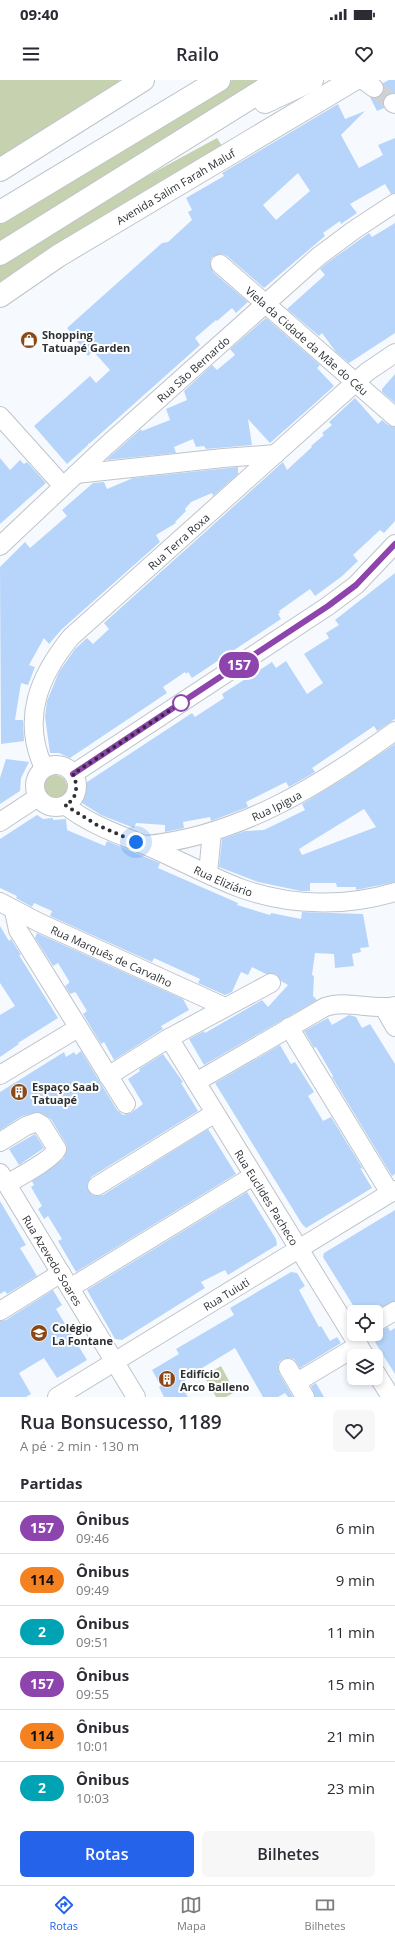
<!DOCTYPE html>
<html lang="pt">
<head>
<meta charset="utf-8">
<style>
	body { margin:0; font-family:"Open Sans",sans-serif; background:#f7f7f7; color:#2b2b33; height:100vh; display:flex; flex-direction:column; font-size:15px; white-space:nowrap }
	* { box-sizing:border-box; margin:0 }
	p { font-size:13px; color:#7c7c81 }
	.icon { flex:none; width:22px; height:22px; fill:none; stroke:currentColor; stroke-width:2; stroke-linecap:round; stroke-linejoin:round }
	.map { position:relative; height:1317px; overflow:hidden }
	.sheet { display:flex; flex-direction:column; background:#fff; flex:1 }
	.sheet>* { flex:none }
	.badge { padding:0 8px; border-radius:13px; font-size:14px; line-height:26px }
	.fabs { position:absolute; left:347px; top:1225px; display:grid; gap:8px }
	.fabs a { display:grid; place-items:center; width:36px; height:36px; border-radius:6px; background:#fff; box-shadow:0 2px 6px #0003; font-size:20px }
	.you { position:absolute; width:20px; height:20px; margin:-10px; border:3px solid #fff; border-radius:50%; background:#1a73e8; box-shadow:0 0 0 6px #1a73e833 }
	.map>.badge { position:absolute; translate:-50% -50%; box-shadow:0 0 0 2px #fff }
	h2 { padding:0 20px; font-size:15px; line-height:36px }
	.round { display:grid; place-items:center; flex:none; width:42px; height:42px; border-radius:6px; background:#f7f7f7 }
	.headline { display:flex; align-items:center; justify-content:space-between; height:68px; padding:0 20px }
	h1 { font-size:19px; font-weight:600; line-height:30px }
	.button { display:flex; gap:8px; margin-top:auto; padding:8px 20px }
	.button a { flex:1; height:46px; border-radius:6px; background:#2563eb; color:#fff; font-size:16px; font-weight:600; line-height:46px; text-align:center }
	.button a+a { background:#f7f7f7; color:#2b2b33 }
	ul { padding:0; list-style:none }
	li { display:flex; align-items:center; gap:12px; height:52px; padding:0 20px; border-top:1px solid #e1e1e2 }
	li div { flex:1 }
	li b { display:block; font-size:15px }
	li em { font-style:normal }
	li .badge { min-width:44px; font-weight:700; text-align:center }
	.status { display:flex; justify-content:space-between; align-items:center; height:28px; padding:0 20px; background:#fff; direction:ltr }
	.status svg { height:11px; fill:currentColor }
	header { display:flex; justify-content:space-between; align-items:center; height:52px; padding:0 20px; background:#fff; font-size:18px; font-weight:600 }
	.dock { display:flex; justify-content:space-around; align-items:center; height:56px; border-top:1px solid #e1e1e2; background:#fff; font-size:11px; color:#7c7c81 }
	.dock a { display:grid; justify-items:center; gap:2px }
	.dock .current { color:#2563eb }
	.map>svg:first-child { display:block }
	.green { fill:#c6d2af }
	.building { fill:#b7d5fa; fill-rule:evenodd }
	.lines { fill:none; stroke-linecap:round; stroke-linejoin:round }
	.minor-tunnel { stroke:#ced2d6; stroke-width:18; stroke-dasharray:18 9; stroke-linecap:butt }
	.minor-casing { stroke:#bec4cb; stroke-width:20 }
	.highway-casing { stroke:#bec4cb; stroke-width:24 }
	.minor { stroke:#fff; stroke-width:18 }
	.highway { stroke:#fff; stroke-width:22 }
	.line-casing { stroke:#fff; stroke-width:9 }
	.line { stroke:#8e44ad; stroke-width:6 }
	.walk { stroke:#2e3134; stroke-width:4; stroke-dasharray:0 7.2 }
	.stop-dot { fill:#fff; stroke:#8e44ad; stroke-width:2 }
	.labels { text-anchor:middle; dominant-baseline:central; stroke-width:4; stroke-linejoin:round; paint-order:stroke }
	.street-label { font-size:11px; fill:#2e3134; stroke:#fff }
	.poi-label { font-size:11px; font-weight:bold; fill:#2e3134; stroke:#fff; text-anchor:start }
</style>
</head>
<body>
<div class="status"><b>09:40</b><svg viewBox="0 0 49 12"><path d="M0 12V9h3v3zM5 12V6h3v6zM10 12V3h3v9zM15 12V0h3v12zM26 1h20v11H26zM47 4h2v5h-2z"/></svg></div>
<header><svg class="icon" aria-label="menu" viewBox="0 0 24 24"><path d="M4 6h16M4 12h16M4 18h16"/></svg>Railo<svg class="icon" aria-label="heart" viewBox="0 0 24 24"><path d="M12 20l-8-8c-3-5 5-10 8-4 3-6 11-1 8 4z"/></svg></header>
<div class="map">
<svg width="395" height="1317" viewBox="0 0 395 1317">
	<rect width="100%" height="100%" fill="#f6fafe"/>
	<path class="green" d="M0 0H120L108 10 0 77Z
		M232 0H274L0 166V143Z
		M217 58 224 69 0 208V185L138 101Z
		M43 707a12 12 0 1 1 24 0a12 12 0 1 1-24 0Z
		M221 1286 235 1312 226 1317H216L204 1296Z"/>
	<path class="building" d="M389 0H395V13L387 14 383 19 384 28 377 31 370 17 378 18 382 14 384 9 383 3Z
		M338 24 345 39 365 31 341 55 359 88 383 75 378 65 395 58V113L391 114 385 104 350 124 357 133 341 144 340 141 323 153 325 156 264 208 227 176 222 174 212 177 210 182 213 192 248 222 236 233 232 228 217 241 216 240 195 258 200 265 89 364 88 363V365L67 384 34 346 90 296 96 303 110 290 93 271 88 276 67 248 162 163 168 162 192 140 188 132 192 130 186 118 224 96 222 93ZM298 93 310 111 276 140 263 125Z
		M395 143V253L349 283 336 272 322 253 319 256 287 229 325 195 320 189 327 183 369 153 372 157Z
		M266 238 320 285 317 288 334 306 313 325 270 363 248 339 252 365 206 369 204 366 196 367 193 359 174 367 176 373 106 380 141 349 142 351 170 340 166 329 187 320 184 311 212 285 217 290 235 275 230 269Z
		M395 294V323L382 312V309Z
		M355 318 378 344 382 340 388 345 395 347V441L384 453 380 450 353 475 358 481 341 497 315 516 310 509 279 531 280 533 278 534 281 539 192 598 188 592 186 594 185 592 163 607 167 613 70 678 59 673H50L45 637 47 621 59 592 75 569 87 558 93 564 109 549 104 543 283 382 287 390 312 367 311 366 324 355 322 353 332 345 329 342Z
		M0 378 10 390 20 380 24 384 27 382 46 403 0 444Z
		M238 387V394L213 416 212 413 191 422 185 429 186 431 175 442 176 443 156 455 160 462 62 549 49 564 44 558 29 585 35 587 28 605 21 603 15 640H23L24 661 1 664 0 487 25 462 30 468 67 436 62 430 93 403 104 402 107 409 133 398Z
		M395 493V639L377 651 374 646 312 688 315 692 303 699 289 707 286 702 246 722 248 727 211 741 210 737 183 742 184 748 165 752V745L136 743 134 748 101 735 82 723 84 704 192 633 195 637 224 618 222 614 272 582 276 588 286 581 307 614 323 603 304 574 329 558 326 553 339 545 335 540Z
		M395 664V802L356 810V807H337L336 803H310V811H301L258 802 219 787 222 759 245 751 264 750 305 730 302 724 343 699ZM364 729 376 747 302 775 299 769Z
		M6 679 29 682 21 698 20 711 0 724V698Z
		M37 735 43 739 53 738V740L66 739 67 750 105 766 107 761 150 779 160 783 158 788 238 823 237 825 270 835 271 833 301 839 302 832 363 834 369 867 360 868 361 872 352 874 354 886 335 888 334 874 315 873 312 895 314 896 313 916 317 920 204 985 189 959 204 951 205 953 262 920 268 927 288 905 281 901 276 894H266L252 887 248 895 241 892 232 912 225 915 198 903 200 899 154 878 152 882 50 836 52 831 34 823 32 827 16 818 17 816 0 808V759Z
		M0 846 9 861 11 859 21 875H19L58 938 18 963 19 964 0 977V935L15 926 0 903Z
		M37 853 183 919 189 930 161 946 163 949 114 980 104 962 101 964 83 934 87 931 76 913 75 912 70 914 65 906 69 903V901L58 883 53 886 35 858Z
		M349 935 356 937 362 948 370 944 395 984V1094L392 1096 332 997 333 996 316 967 314 968 304 951 328 938 332 945Z
		M280 965 291 984 295 982 314 1012 308 1016 323 1041 331 1037 363 1089 360 1088 372 1108 306 1148 302 1144 215 1003Z
		M81 971 117 1030 123 1035 131 1033 143 1024 128 999 140 991 139 989 163 974 183 1002 181 1003 198 1031 91 1097 87 1106 92 1115 97 1116 103 1115 208 1049 236 1094 76 1192 58 1161 62 1159 48 1136 44 1139 38 1129 42 1126 31 1107 34 1105 32 1101 63 1079 67 1070 66 1064 51 1039 38 1032 22 1036 0 1050V1012L64 972 66 977 74 972 76 975Z
		M35 1054 44 1068 19 1085 9 1069Z
		M247 1112 276 1159 277 1165 228 1195 225 1190 201 1202 205 1208 122 1260 115 1259 87 1210Z
		M0 1121 26 1165 20 1168 37 1196 7 1214 5 1211 0 1214Z
		M395 1130V1221L372 1232H362L359 1228 356 1230 323 1177 324 1173Z
		M291 1192 297 1193 305 1206 299 1210 319 1247 321 1246 330 1261 337 1257 341 1263 300 1288 294 1279 288 1278 283 1279 279 1282 278 1288 279 1293 293 1317H288L285 1313 278 1317H263L235 1268 184 1299 190 1309 185 1312 188 1317H164L159 1307 161 1306 152 1290 179 1274 176 1269 234 1235 230 1228Z
		M53 1210 62 1225 56 1229 87 1280 57 1298 44 1278 19 1293 31 1314 26 1317H0V1241L6 1240Z
		M388 1247 390 1251 395 1248V1294L375 1262 381 1258 378 1252Z
		M316 1303 324 1317H315L311 1306Z"/>
	<g class="lines">
		<path class="minor-tunnel" d="M374 8 393 23"/>
		<g class="minor-casing">
			<g id="minor">
				<path d="M363 0 374 8"/>
				<path d="M393 23 395 24"/>
				<path id="s1" d="M220 184 395 337"/>
				<path d="M0 336 63 406"/>
				<path d="M76 394 223 378 276 374"/>
				<path id="s2" d="M0 466 106 366 319 176 354 150 395 123"/>
				<circle cx="56" cy="706" r="21"/>
				<path id="s3" d="M44 688C21 639 39 596 71 557L367 292 395 273"/>
				<path d="M73 694 328 526 356 505 395 464"/>
				<path id="s4" d="M65 725C91 746 124 756 154 769 183 782 211 797 240 808 290 826 345 827 395 812"/>
				<path d="M0 742 38 717"/>
				<path id="s5" d="M146 765C239 756 321 705 395 651"/>
				<path d="M208 793 212 752"/>
				<path id="s6" d="M0 822 38 842 225 927"/>
				<path d="M14 831 18 850 126 1024"/>
				<path d="M384 928 395 947"/>
				<path d="M289 947 390 1113"/>
				<path id="s7" d="M169 958 365 1276"/>
				<path d="M0 995 78 948"/>
				<path d="M108 996 169 958 271 903"/>
				<path d="M196 1002 325 927C347 919 372 931 395 926"/>
				<path d="M0 1062 26 1046 37 1042 42 1045 57 1069C53 1079 17 1098 7 1104"/>
				<path id="s8" d="M0 1093 136 1317"/>
				<path d="M97 1106 215 1033"/>
				<path d="M70 1208 253 1096"/>
				<path d="M0 1231 61 1193"/>
				<path d="M376 1242 395 1231"/>
				<path d="M288 1288 305 1317"/>
				<path d="M376 1293 391 1317"/>
				<path d="M297 1302 359 1265"/>
				<path id="s9" d="M57 1317 395 1110"/>
			</g>
		</g>
		<g class="highway-casing">
			<g id="highway">
				<path d="M265 22 312 0"/>
				<path d="M0 90 143 0"/>
				<path d="M0 132 219 0"/>
				<path d="M0 174 279 0"/>
				<path id="s10" d="M0 216 58 176 353 0"/>
			</g>
		</g>
		<use href="#minor" class="minor"/>
		<use href="#highway" class="highway"/>
	</g>
	<g class="lines">
		<g class="line-casing">
			<path id="line" d="M73 694 328 526 356 505 395 464"/>
		</g>
		<use href="#line" class="line"/>
		<path class="walk" d="M136 762 97 745 65 725C78 719 78 705 73 694L181 623"/>
	</g>
	<defs>
		<g id="shop-disc" transform="scale(0.9)"><circle r="9.5" fill="#8a4816" stroke="#fff"/><path d="M-5-2.5h2.3a2.7 3.5 0 0 1 5.4 0H5L5.5 6h-11ZM-1.5-2.5h3a1.5 2.3 0 0 0-3 0Z" fill="#fff"/></g>
		<g id="building-disc" transform="scale(0.9)"><circle r="9.5" fill="#8a4816" stroke="#fff"/><path d="M-4-6H4V6H1V3H-1V6H-4ZM-2.5-4.3h1.7v1.8h-1.7ZM.8-4.3h1.7v1.8H.8ZM-2.5-1h1.7V.8h-1.7ZM.8-1h1.7V.8H.8Z" fill="#fff"/></g>
		<g id="school-disc" transform="scale(0.9)"><circle r="9.5" fill="#8a4816" stroke="#fff"/><path d="M0-5L7-2L0 1L-7-2ZM-4 1L0 2.5L4 1V4Q0 6-4 4Z" fill="#fff"/></g>
	</defs>
	<g fill-rule="evenodd">
		<use href="#shop-disc" x="29" y="260"/>
		<use href="#building-disc" x="19" y="1012"/>
		<use href="#school-disc" x="39" y="1253"/>
		<use href="#building-disc" x="167" y="1299"/>
	</g>
	<circle class="stop-dot" cx="181" cy="623" r="8"/>
	<g class="labels">
		<g class="street-label">
			<text stroke="none"><textPath href="#s10" startOffset="207">Avenida Salim Farah Maluf</textPath></text>
			<text stroke="none"><textPath href="#s1" startOffset="116">Viela da Cidade da Mãe do Céu</textPath></text>
			<text stroke="none"><textPath href="#s2" startOffset="262">Rua São Bernardo</textPath></text>
			<text stroke="none"><textPath href="#s3" startOffset="286">Rua Terra Roxa</textPath></text>
			<text stroke="none"><textPath href="#s5" startOffset="137">Rua Ipigua</textPath></text>
			<text stroke="none"><textPath href="#s4" startOffset="176">Rua Eliziário</textPath></text>
			<text stroke="none"><textPath href="#s6" startOffset="124">Rua Marquês de Carvalho</textPath></text>
			<text stroke="none"><textPath href="#s7" startOffset="187">Rua Euclides Pacheco</textPath></text>
			<text stroke="none"><textPath href="#s8" startOffset="102">Rua Azevedo Soares</textPath></text>
			<text stroke="none"><textPath href="#s9" startOffset="198">Rua Tuiuti</textPath></text>
		</g>
		<g class="poi-label">
			<text x="42" y="254">Shopping<tspan x="42" dy="13">Tatuapé Garden</tspan></text>
			<text x="32" y="1006">Espaço Saab<tspan x="32" dy="13">Tatuapé</tspan></text>
			<text x="52" y="1247">Colégio<tspan x="52" dy="13">La Fontane</tspan></text>
			<text x="180" y="1293">Edifício<tspan x="180" dy="13">Arco Balleno</tspan></text>
		</g>
	</g>
</svg>
<div class="fabs">
<a><svg class="icon" aria-label="locate" viewBox="0 0 24 24"><circle cx="12" cy="12" r="6"/><path d="M12 2v4M12 18v4M2 12h4M18 12h4"/></svg></a>
<a><svg class="icon" aria-label="layers" viewBox="0 0 24 24"><path d="M12 4l9 5-9 5-9-5zM3 14l9 5 9-5"/></svg></a>
</div>
<div class="you" style="left:136px;top:762px"></div>
<b class="badge" style="left:239px;top:585px;background:#8e44ad;color:#fff">157</b>
</div>
<section class="sheet">
<div class="headline"><div><h1>Rua Bonsucesso, 1189</h1><p>A pé · 2 min · 130 m</p></div><a class="round"><svg class="icon" aria-label="heart" viewBox="0 0 24 24"><path d="M12 20l-8-8c-3-5 5-10 8-4 3-6 11-1 8 4z"/></svg></a></div>
<h2>Partidas</h2>
<ul>
<li><span class="badge" style="background:#8e44ad;color:#fff">157</span><div><b>Ônibus</b><p>09:46</p></div><em>6 min</em></li>
<li><span class="badge" style="background:#f58220;color:#111">114</span><div><b>Ônibus</b><p>09:49</p></div><em>9 min</em></li>
<li><span class="badge" style="background:#00a3b4;color:#fff">2</span><div><b>Ônibus</b><p>09:51</p></div><em>11 min</em></li>
<li><span class="badge" style="background:#8e44ad;color:#fff">157</span><div><b>Ônibus</b><p>09:55</p></div><em>15 min</em></li>
<li><span class="badge" style="background:#f58220;color:#111">114</span><div><b>Ônibus</b><p>10:01</p></div><em>21 min</em></li>
<li><span class="badge" style="background:#00a3b4;color:#fff">2</span><div><b>Ônibus</b><p>10:03</p></div><em>23 min</em></li>
</ul>
<div class="button"><a>Rotas</a><a>Bilhetes</a></div>
</section>
<nav class="dock">
<a class="current"><svg class="icon" aria-label="directions" viewBox="0 0 24 24"><path d="M12 3l9 9-9 9-9-9zM9 14v-3h6M13 9l2 2-2 2"/></svg>Rotas</a>
<a><svg class="icon" aria-label="map" viewBox="0 0 24 24"><path d="M3 6l6-2 6 2 6-2v14l-6 2-6-2-6 2zM9 4v14M15 6v14"/></svg>Mapa</a>
<a><svg class="icon" aria-label="tickets" viewBox="0 0 24 24"><path d="M3 7h18v10H3zM15 7v10"/></svg>Bilhetes</a>
</nav>
</body>
</html>
